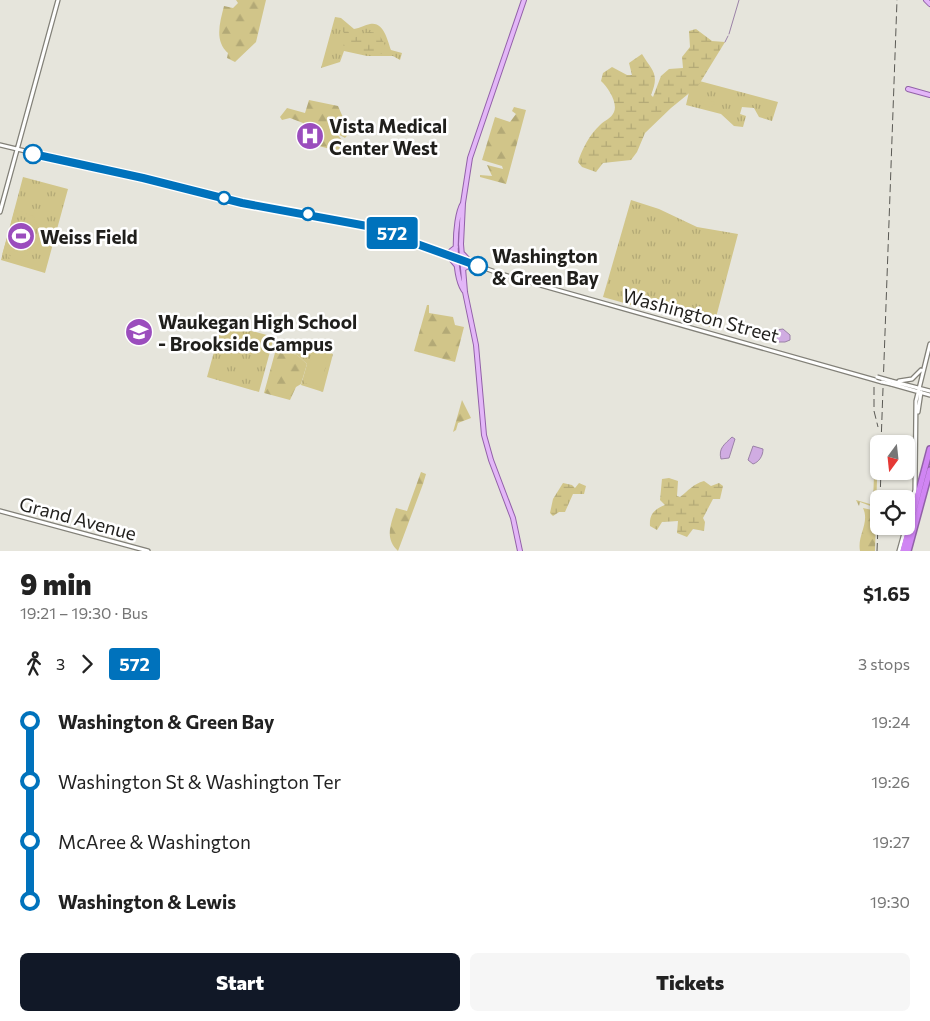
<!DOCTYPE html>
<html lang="en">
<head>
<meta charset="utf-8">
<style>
	body { margin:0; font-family:Commissioner,sans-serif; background:#f6f6f6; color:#222; height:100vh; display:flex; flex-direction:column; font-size:19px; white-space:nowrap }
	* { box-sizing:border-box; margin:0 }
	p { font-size:16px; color:#767676 }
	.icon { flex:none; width:28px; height:28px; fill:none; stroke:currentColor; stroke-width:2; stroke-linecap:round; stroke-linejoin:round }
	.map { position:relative; height:551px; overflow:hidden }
	.details { display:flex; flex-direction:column; background:#fff; flex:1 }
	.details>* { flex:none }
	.badge { padding:0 10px; border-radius:4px; font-size:18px; line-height:32px }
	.needle { width:32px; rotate:195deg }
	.buttons { position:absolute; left:870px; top:435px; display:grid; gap:10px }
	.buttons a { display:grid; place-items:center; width:45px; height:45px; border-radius:8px; background:#fff; box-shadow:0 1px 4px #0004; font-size:25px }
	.map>.badge { position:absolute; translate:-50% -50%; box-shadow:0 0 0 2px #fff }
	.legs { display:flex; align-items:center; gap:8px; height:55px; padding:0 20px; font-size:16px }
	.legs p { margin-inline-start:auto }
	.summary { display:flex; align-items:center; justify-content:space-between; height:85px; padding:0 20px }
	h1 { font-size:28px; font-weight:800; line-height:38px }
	.primary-button { display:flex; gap:10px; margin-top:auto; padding:10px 20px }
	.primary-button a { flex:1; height:58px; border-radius:8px; background:#111827; color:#fff; font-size:20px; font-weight:800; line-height:58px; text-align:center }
	.primary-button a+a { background:#f6f6f6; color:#222 }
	ul { padding:0 20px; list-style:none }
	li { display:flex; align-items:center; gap:18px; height:60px; font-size:19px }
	li i { display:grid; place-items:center; width:8px; height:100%; margin:0 6px; background:currentColor }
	li i::after { content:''; width:12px; height:12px; margin:-6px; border:4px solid; border-radius:50%; background:#fff }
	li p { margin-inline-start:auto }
	li:first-child i { background:linear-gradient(#0000 50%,currentColor 0) }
	li:last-child i { background:linear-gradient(currentColor 50%,#0000 0) }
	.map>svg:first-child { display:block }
	.grass { fill:url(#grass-tufts) }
	.forest { fill:url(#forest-firs) }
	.wetland { fill:url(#wetland-marsh) }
	.pitch { fill:#d1c589; fill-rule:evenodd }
	.water { fill:#d0ace2; stroke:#9b82a7 }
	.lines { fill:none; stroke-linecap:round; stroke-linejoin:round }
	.stream { stroke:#9b82a7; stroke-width:1 }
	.secondary-casing { stroke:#828078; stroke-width:5.5 }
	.primary-casing { stroke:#9261a8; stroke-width:6 }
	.highway-casing { stroke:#9261a8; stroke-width:8 }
	.secondary { stroke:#fff; stroke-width:3 }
	.primary { stroke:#e3b6f8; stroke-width:4 }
	.highway { stroke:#d085f3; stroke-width:5 }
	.rail { stroke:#5a5954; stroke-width:1; stroke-dasharray:8 4; stroke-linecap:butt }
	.secondary-bridge-casing { stroke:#828078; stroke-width:5.5; stroke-linecap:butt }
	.secondary-bridge { stroke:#fff; stroke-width:3 }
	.line-1-casing { stroke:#fff; stroke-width:11 }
	.line-1 { stroke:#0072bc; stroke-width:8 }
	.stop-1-dot { fill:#fff; stroke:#0072bc; stroke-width:2.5 }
	.labels { text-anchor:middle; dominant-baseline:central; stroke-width:5; stroke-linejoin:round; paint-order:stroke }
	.poi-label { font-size:19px; font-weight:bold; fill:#201f1c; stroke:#fff; text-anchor:start }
	.stop-label { font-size:19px; font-weight:bold; fill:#201f1c; stroke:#fff; text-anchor:start }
	.street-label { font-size:19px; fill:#201f1c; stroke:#fff }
</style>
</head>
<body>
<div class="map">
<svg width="930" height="551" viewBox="0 0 930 551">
	<defs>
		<pattern id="grass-tufts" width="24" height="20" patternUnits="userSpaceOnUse" patternTransform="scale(1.25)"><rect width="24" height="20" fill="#d1c589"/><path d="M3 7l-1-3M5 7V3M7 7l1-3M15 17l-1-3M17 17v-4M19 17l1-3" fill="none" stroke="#b3a976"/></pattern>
		<pattern id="forest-firs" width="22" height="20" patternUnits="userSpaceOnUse" patternTransform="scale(1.25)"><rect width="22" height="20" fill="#d1c589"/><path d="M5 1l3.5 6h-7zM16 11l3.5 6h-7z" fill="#b3a976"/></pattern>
		<pattern id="wetland-marsh" width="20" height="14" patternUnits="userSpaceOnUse" patternTransform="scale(1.25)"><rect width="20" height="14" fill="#d1c589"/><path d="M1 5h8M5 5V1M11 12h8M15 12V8" fill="none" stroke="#b3a976"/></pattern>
	</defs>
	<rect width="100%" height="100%" fill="#e6e5dc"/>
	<path class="grass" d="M335 17 341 18 354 29C360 28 365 25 370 24 384 21 388 42 391 50L402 53 400 60 393 56H367L344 51 340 62 321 68Z
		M692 79 778 102 772 121 759 117 754 108 742 107 740 114 746 116 743 127 734 126 721 114 686 105Z
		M23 177 68 189 45 273 1 260Z
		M631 200 659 209 697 227 738 234 714 325 709 327 603 297Z
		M222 323 274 337 259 392 207 377Z
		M280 340 333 354 323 392 301 385 307 364 297 355 276 349Z"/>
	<path class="forest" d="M236 0H266L256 42 235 62 227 58 228 53C214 41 220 22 224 6L233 8 238 3Z
		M309 100 338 106 345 122H352V130L345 138 336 133 343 141 338 151 311 144 303 123 290 118 282 120 280 117 287 108 305 113Z
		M514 107 526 110 506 184 480 177V175L492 176 487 165 503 169 502 166 482 160 495 117 510 122 516 114 512 111Z
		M427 305H429V313L453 317 455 325 464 327 455 362 414 351Z
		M276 349 297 355 307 364 301 384 296 387 290 400 264 393Z
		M462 400 471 418 458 423 456 430 453 432Z
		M878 443 875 551H860C857 535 870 523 863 508L872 510 873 507 860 502 859 506 856 500 870 504 873 501 875 451Z
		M421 472 426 474 423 484 398 551C384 538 391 524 396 508L407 511Z"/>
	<path class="wetland" d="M341 21 353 38C358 37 360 35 364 33 381 28 384 43 388 54H368L342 45 338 36 344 33 340 27Z
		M696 29 712 41 725 42 698 86 671 108 645 133 637 152 631 160 603 163 596 172 582 167 578 162C582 149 590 134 600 125 605 120 611 119 614 112 618 103 608 87 601 81L603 73 612 67 627 75H632L629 63 642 54C652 71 660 73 651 95L653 97 661 76 669 69 683 68 682 57 690 47 689 31Z
		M669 478 678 481 677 496 680 497C688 491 693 484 704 481L711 486 719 483 723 486 720 499H713L703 518 705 522 704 531 693 529 687 537 677 533 678 521 662 522 657 530 650 526C649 514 655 509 665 505L660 500 662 479Z
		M563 483 572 485 575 488 579 483 586 486 584 494H573L565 512H559L553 516 550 513 553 499Z"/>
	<path class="pitch" d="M702 95 715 103 711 108 699 101Z
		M15 209 17 210 16 214 23 211 32 214 37 223 29 254 19 261 10 259 6 253 2 255ZM24 213 32 216C40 228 27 273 9 255L7 248 15 219Z
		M19 219 33 223 24 254 10 250Z
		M312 354 328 358 320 387 304 383Z"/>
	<path class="water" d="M783 329 790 335V340L785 342H774L777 335 776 330Z
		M732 437 735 439 729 458 721 459C718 448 725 444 732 437Z
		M753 446 763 449C763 456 759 462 753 464L748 460Z"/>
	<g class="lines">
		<path class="stream" d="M729 34 739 0
			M725 42 728 36"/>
		<g class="secondary-casing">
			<path id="secondary" d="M0 145 242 203 367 226 501 274 882 382
				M0 212 58 0
				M891 381 930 391
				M899 381 912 379 921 370
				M891 384 930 395
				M918 412 921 392
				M0 511 148 551
				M906 524 915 490 916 401 930 344
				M899 551 906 526"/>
		</g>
		<g class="primary-casing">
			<path id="primary" d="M926 0 930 4
				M908 89 930 95
				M463 203C453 219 453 278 465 292
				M456 247 447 254 457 266
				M463 269 472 264 463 254
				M520 551 513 518 491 460 484 435 476 345 465 292 461 244 463 203 470 158 524 0"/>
		</g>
		<g class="highway-casing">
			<path id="highway" d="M903 551 930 449
				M908 551 930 470"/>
		</g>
		<use href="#secondary" class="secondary"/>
		<use href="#primary" class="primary"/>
		<use href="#highway" class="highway"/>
		<path class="rail" d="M874 387V411L878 427
			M881 444 897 0
			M880 499 881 471
			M877 551 879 500"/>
		<g class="secondary-bridge-casing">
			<path id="secondary-bridge" d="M877 377 891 381
				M882 382 891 384"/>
		</g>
		<use href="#secondary-bridge" class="secondary-bridge"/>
	</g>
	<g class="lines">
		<g class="line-1-casing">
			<path id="line-1" d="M33 154 143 178 242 203 367 226 478 266"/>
		</g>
		<use href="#line-1" class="line-1"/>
	</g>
	<defs>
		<g id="hospital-disc" transform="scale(1.4375)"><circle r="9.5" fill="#9b4dbd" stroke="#fff"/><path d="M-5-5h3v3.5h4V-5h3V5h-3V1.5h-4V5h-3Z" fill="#fff"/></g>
		<g id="stadium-disc" transform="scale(1.4375)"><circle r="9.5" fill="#9b4dbd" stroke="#fff"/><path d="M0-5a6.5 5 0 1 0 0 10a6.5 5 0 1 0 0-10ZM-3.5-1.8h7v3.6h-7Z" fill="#fff"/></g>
		<g id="school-disc" transform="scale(1.4375)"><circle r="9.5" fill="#9b4dbd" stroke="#fff"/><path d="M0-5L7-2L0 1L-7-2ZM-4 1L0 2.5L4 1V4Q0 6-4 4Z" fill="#fff"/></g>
	</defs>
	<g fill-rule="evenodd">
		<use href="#hospital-disc" x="310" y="136"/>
		<use href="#stadium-disc" x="21" y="236"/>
		<use href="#school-disc" x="139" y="332"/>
	</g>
	<g class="stop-1-dot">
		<circle cx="33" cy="154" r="9"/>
		<circle cx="224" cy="198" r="6"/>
		<circle cx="308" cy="214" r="6"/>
		<circle cx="478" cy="266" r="9"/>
	</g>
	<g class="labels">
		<g class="poi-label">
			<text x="329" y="125">Vista Medical<tspan x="329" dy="22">Center West</tspan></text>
			<text x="40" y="236">Weiss Field</text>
			<text x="158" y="321">Waukegan High School<tspan x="158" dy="22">- Brookside Campus</tspan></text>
		</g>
		<g class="stop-label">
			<text x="492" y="255">Washington<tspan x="492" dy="22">&amp; Green Bay</tspan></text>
		</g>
		<g class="street-label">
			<text transform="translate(701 315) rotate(15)">Washington Street</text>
			<text transform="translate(78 518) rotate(15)">Grand Avenue</text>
		</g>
	</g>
</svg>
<div class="buttons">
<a><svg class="needle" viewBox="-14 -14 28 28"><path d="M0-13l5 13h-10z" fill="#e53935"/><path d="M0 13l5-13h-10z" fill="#767676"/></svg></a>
<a><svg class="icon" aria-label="locate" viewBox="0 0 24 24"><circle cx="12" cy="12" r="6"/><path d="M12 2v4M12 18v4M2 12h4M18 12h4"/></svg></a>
</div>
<b class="badge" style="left:392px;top:233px;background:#0072bc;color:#fff">572</b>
</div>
<section class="details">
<div class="summary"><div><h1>9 min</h1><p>19:21 – 19:30 · Bus</p></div><b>$1.65</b></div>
<div class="legs"><svg class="icon" aria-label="walk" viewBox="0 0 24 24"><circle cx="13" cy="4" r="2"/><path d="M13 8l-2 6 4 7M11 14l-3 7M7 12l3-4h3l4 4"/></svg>3<svg class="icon" aria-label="forward" viewBox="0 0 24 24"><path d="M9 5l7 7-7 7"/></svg><b class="badge" style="background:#0072bc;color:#fff">572</b><p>3 stops</p></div>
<ul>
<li><i style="color:#0072bc"></i><b>Washington &amp; Green Bay</b><p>19:24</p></li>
<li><i style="color:#0072bc"></i><span>Washington St &amp; Washington Ter</span><p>19:26</p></li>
<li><i style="color:#0072bc"></i><span>McAree &amp; Washington</span><p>19:27</p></li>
<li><i style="color:#0072bc"></i><b>Washington &amp; Lewis</b><p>19:30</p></li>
</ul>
<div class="primary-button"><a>Start</a><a>Tickets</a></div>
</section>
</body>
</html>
